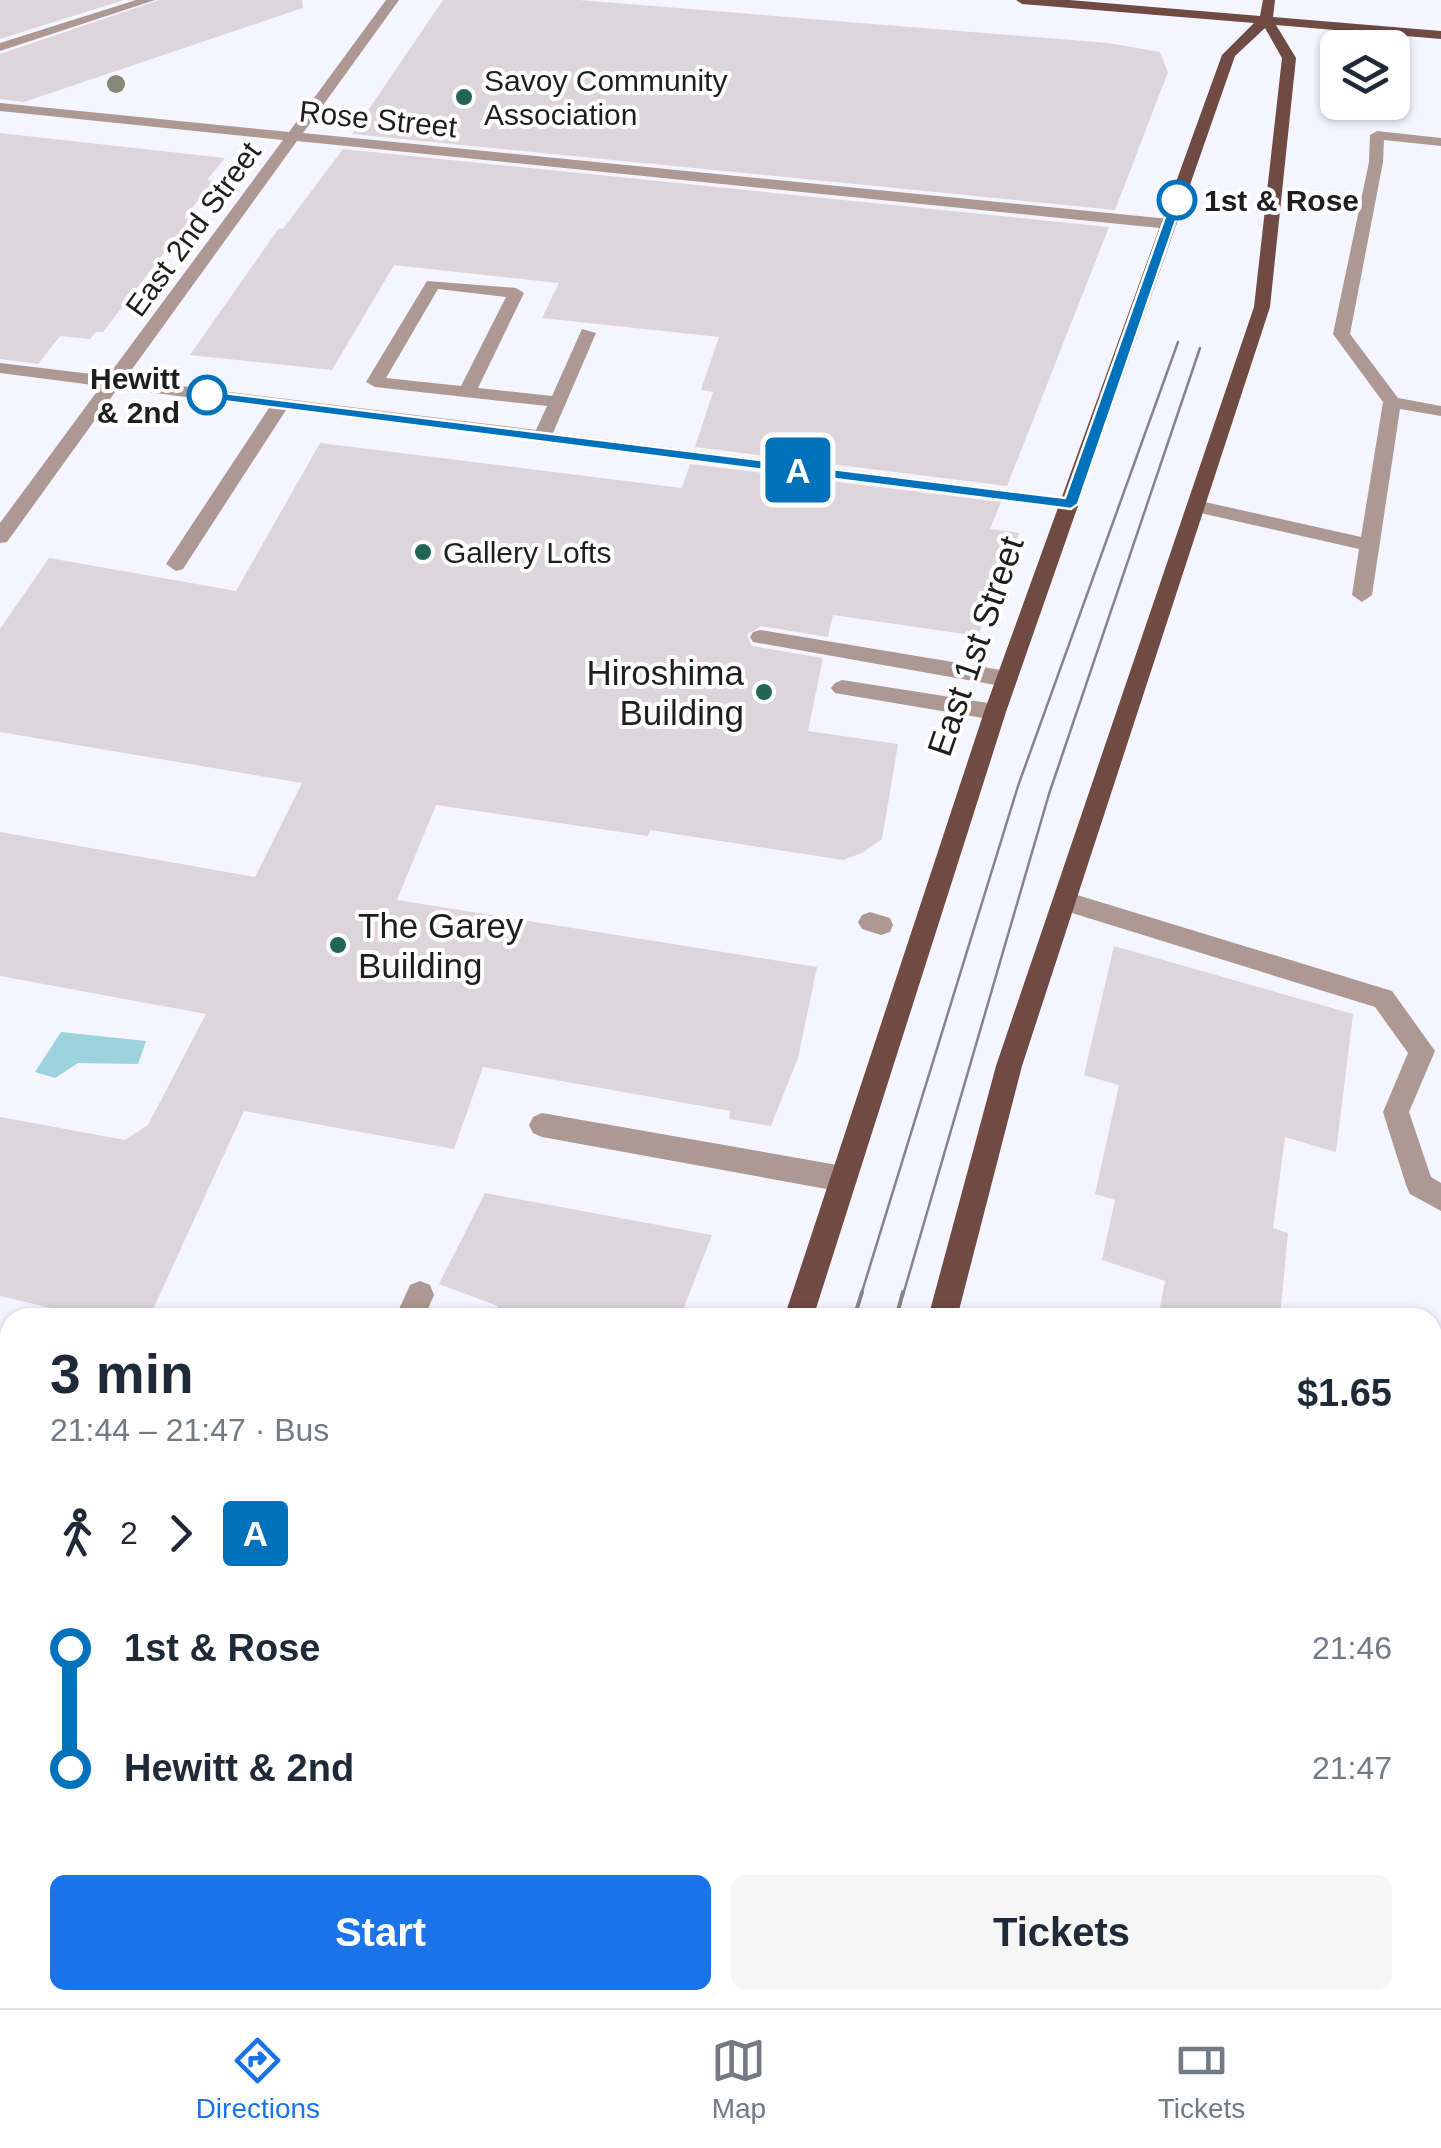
<!DOCTYPE html>
<html lang="en">
<head>
<meta charset="utf-8">
<style>
	body { margin:0; font-family:Arial,sans-serif; background:#f6f6f7; color:#1f2937; height:100vh; display:flex; flex-direction:column; font-size:38px; white-space:nowrap }
	* { box-sizing:border-box; margin:0 }
	p { font-size:32px; color:#747a83 }
	.icon { flex:none; width:55px; height:55px; fill:none; stroke:currentColor; stroke-width:2; stroke-linecap:round; stroke-linejoin:round }
	.map { position:relative; flex:1; overflow:hidden }
	.side { position:absolute; left:0px; top:1308px; width:1442px; height:702px; display:flex; flex-direction:column; background:#fff; border-radius:30px 30px 0 0; box-shadow:0 2px 8px #0004 }
	.side>* { flex:none }
	.badge { padding:0 20px; border-radius:8px; font-size:35px; line-height:65px }
	.fabs { position:absolute; left:1320px; top:30px; display:grid; gap:20px }
	.fabs a { display:grid; place-items:center; width:90px; height:90px; border-radius:15px; background:#fff; box-shadow:0 2px 8px #0004; font-size:50px }
	.map>.badge { position:absolute; translate:-50% -50%; box-shadow:0 0 0 5px #fff }
	.legs { display:flex; align-items:center; gap:15px; height:110px; padding:0 50px; font-size:32px }
	.legs p { margin-inline-start:auto }
	.headline { display:flex; align-items:center; justify-content:space-between; height:170px; padding:0 50px }
	h1 { font-size:55px; font-weight:700; line-height:75px }
	.cta { display:flex; gap:20px; margin-top:auto; padding:20px 50px }
	.cta a { flex:1; height:115px; border-radius:15px; background:#1a73e8; color:#fff; font-size:40px; font-weight:700; line-height:115px; text-align:center }
	.cta a+a { background:#f6f6f7; color:#1f2937 }
	ul { padding:0 50px; list-style:none }
	li { display:flex; align-items:center; gap:35px; height:120px; font-size:38px }
	li i { display:grid; place-items:center; width:15px; height:100%; margin:0 12px; background:currentColor }
	li i::after { content:''; width:25px; height:25px; margin:-12px; border:8px solid; border-radius:50%; background:#fff }
	li p { margin-inline-start:auto }
	li:first-child i { background:linear-gradient(#0000 50%,currentColor 0) }
	li:last-child i { background:linear-gradient(currentColor 50%,#0000 0) }
	.menu { display:flex; justify-content:space-around; align-items:center; height:140px; border-top:2px solid #e0e1e3; background:#fff; font-size:28px; color:#747a83 }
	.menu a { display:grid; justify-items:center; gap:5px }
	.menu .current { color:#1a73e8 }
	.map>svg:first-child { display:block }
	.water { fill:#9cd3dc }
	.building { fill:#ded5db }
	.lines { fill:none; stroke-linecap:round; stroke-linejoin:round }
	.minor { fill:#ad9893; fill-rule:evenodd }
	.major { fill:#6f4b44; fill-rule:evenodd }
	.tram-far1 { stroke:#84848a; stroke-width:2.5 }
	.tram { stroke:#84848a; stroke-width:4 }
	.tree { fill:#868878 }
	.line-1 { fill:#0072bc; stroke:#fff; stroke-width:2.5 }
	.poi-dot { fill:#226556; stroke:#fff; stroke-width:4 }
	.stop-1-dot { fill:#fff; stroke:#0072bc; stroke-width:5 }
	.labels { text-anchor:middle; dominant-baseline:central; stroke-width:8; stroke-linejoin:round; paint-order:stroke }
	.far-poi-label { font-size:30px; fill:#1e1e21; stroke:#fff; text-anchor:start }
	.far-street-label { font-size:30px; fill:#1e1e21; stroke:#fff }
	.far-stop-label { font-size:30px; font-weight:bold; fill:#1e1e21; stroke:#fff; text-anchor:start }
	.street-label { font-size:35px; fill:#1e1e21; stroke:#fff }
	.poi-label { font-size:35px; fill:#1e1e21; stroke:#fff; text-anchor:end }
</style>
</head>
<body>
<div class="map">
<svg width="1441" height="2008" viewBox="0 0 1441 2008">
	<rect width="100%" height="100%" fill="#f4f5fe"/>
	<path class="water" d="M61 1032 146 1041 138 1064 78 1063 55 1078 35 1072Z"/>
	<path class="building" d="M0 0H124L0 39Z
		M159 0H302L303 8 24 102 0 99V54Z
		M443 0H579L1108 43 1160 52 1168 72 1115 210 352 134Z
		M0 133 225 158 207 180 214 181 184 218 190 219 103 332H96L90 339 60 336 38 364 0 359Z
		M343 149 1109 227 1007 486 695 447 713 392 701 390 719 337 542 318 559 283 394 265 332 370 190 355 279 228 283 229Z
		M320 443 682 488 690 464 1001 502 990 529 1019 533 978 636 833 615 828 637 761 626 747 635 752 646 823 658 808 731 898 744 882 839 862 853 843 860 650 830 648 836 436 805 397 900 817 967 798 1058 771 1126 729 1119 730 1111 483 1067 454 1149 244 1111 149 1318H93L0 1296V1117L125 1140 148 1125 206 1014 0 976V832L255 877 302 783 0 732V629L49 558 236 591Z
		M1114 946 1353 1014 1336 1152 1285 1137 1273 1228 1288 1233 1280 1318H1158L1165 1281 1102 1260 1115 1200 1095 1194 1119 1085 1084 1075Z
		M485 1193 712 1235 680 1318H493L498 1306 439 1284Z"/>
	<g class="lines">
		<path class="minor" d="M136 0H155L0 51V43Z
			M386 0H399L303 133 1169 219 1177 224 1169 229 297 141 125 379 536 430 547 406 375 387 366 382 427 281 516 288 524 293 478 388 552 396 582 329 596 333 553 433 1071 498 1078 500V508L286 410 183 569 176 571 166 564 269 408 118 388 7 542 0 543V523L101 386 0 373V363L108 376 283 140 0 111V103L289 132ZM438 289 506 297 461 386 386 378Z
			M1377 131 1441 138V146L1384 140 1383 162 1350 334 1398 398 1441 406V416L1400 409 1372 595 1362 602 1352 595 1359 549 1196 512 1186 506 1196 500 1361 537 1383 402 1333 334 1369 162 1370 135Z
			M760 630 1007 671 1018 679 1007 687 753 642 750 637 753 632Z
			M842 680 995 704 1006 712 995 720 835 693 831 688 835 683Z
			M1064 891 1392 991 1435 1051 1409 1112 1431 1177 1441 1183V1211L1410 1194 1406 1185 1383 1112 1408 1053 1375 1007 1056 908 1052 901 1056 894Z
			M870 912 890 918 893 925 890 932 881 935 862 929 858 922 862 915Z
			M542 1113 843 1166 853 1170 857 1179 853 1188 843 1192 542 1137 533 1133 529 1125 533 1117Z
			M420 1281 430 1285 434 1295 424 1318H395L410 1285Z
			M0 1368 10 1370V1400L0 1398Z
			M10 1768V1816L0 1820V1772Z
			M0 1888 10 1891V1927L0 1924Z
			M1432 1953 1441 1956V1992L1432 1989Z
			M350 2000H415L419 2008H353Z
			M1196 2000H1232V2008H1194Z"/>
		<path class="major" d="M1016 0H1069L1260 16 1263 0H1275L1273 17 1441 31V39L1276 25 1296 58 1270 307 1022 1066 957 1318H928L996 1066 1254 307 1282 58 1265 28 1235 56 1006 712 813 1318H784L984 712 1222 55 1254 23 1022 4Z
			M560 2000H596L595 2008H557Z
			M743 2000H779L778 2008H740Z"/>
		<path class="tram-far1" d="M861 1295 1018 786 1178 342
			M903 1295 1049 794 1200 348"/>
		<path class="tram" d="M854 1318 862 1292
			M896 1318 903 1292
			M642 2008 645 2000
			M695 2008 698 2000"/>
	</g>
	<circle class="tree" cx="116" cy="84" r="9"/>
	<path class="line-1" d="M1177 197 1183 200 1078 504 1071 509 207 399 200 395 207 391 1065 498 1171 200Z"/>
	<g class="poi-dot">
		<circle cx="464" cy="97" r="10"/>
		<circle cx="423" cy="552" r="10"/>
		<circle cx="764" cy="692" r="10"/>
		<circle cx="338" cy="945" r="10"/>
	</g>
	<g class="stop-1-dot">
		<circle cx="1177" cy="200" r="18"/>
		<circle cx="207" cy="395" r="18"/>
	</g>
	<g class="labels">
		<g class="far-poi-label">
			<text x="484" y="80">Savoy Community<tspan x="484" dy="34">Association</tspan></text>
			<text x="443" y="552">Gallery Lofts</text>
		</g>
		<g class="far-street-label">
			<text transform="translate(378 119) rotate(6)">Rose Street</text>
			<text transform="translate(193 229) rotate(-54)">East 2nd Street</text>
		</g>
		<g class="far-stop-label">
			<text x="1204" y="200">1st &amp; Rose</text>
			<text x="180" y="378" text-anchor="end">Hewitt<tspan x="180" dy="34">&amp; 2nd</tspan></text>
		</g>
		<g class="street-label">
			<text transform="translate(975 646) rotate(-71)">East 1st Street</text>
		</g>
		<g class="poi-label">
			<text x="744" y="672">Hiroshima<tspan x="744" dy="40">Building</tspan></text>
			<text x="358" y="925" text-anchor="start">The Garey<tspan x="358" dy="40">Building</tspan></text>
		</g>
	</g>
</svg>
<div class="fabs">
<a><svg class="icon" aria-label="layers" viewBox="0 0 24 24"><path d="M12 4l9 5-9 5-9-5zM3 14l9 5 9-5"/></svg></a>
</div>
<b class="badge" style="left:798px;top:470px;background:#0072bc;color:#fff">A</b>
<section class="side">
<div class="headline"><div><h1>3 min</h1><p>21:44 – 21:47 · Bus</p></div><b>$1.65</b></div>
<div class="legs"><svg class="icon" aria-label="walk" viewBox="0 0 24 24"><circle cx="13" cy="4" r="2"/><path d="M13 8l-2 6 4 7M11 14l-3 7M7 12l3-4h3l4 4"/></svg>2<svg class="icon" aria-label="forward" viewBox="0 0 24 24"><path d="M9 5l7 7-7 7"/></svg><b class="badge" style="background:#0072bc;color:#fff">A</b></div>
<ul>
<li><i style="color:#0072bc"></i><b>1st &amp; Rose</b><p>21:46</p></li>
<li><i style="color:#0072bc"></i><b>Hewitt &amp; 2nd</b><p>21:47</p></li>
</ul>
<div class="cta"><a>Start</a><a>Tickets</a></div>
</section>
</div>
<nav class="menu">
<a class="current"><svg class="icon" aria-label="directions" viewBox="0 0 24 24"><path d="M12 3l9 9-9 9-9-9zM9 14v-3h6M13 9l2 2-2 2"/></svg>Directions</a>
<a><svg class="icon" aria-label="map" viewBox="0 0 24 24"><path d="M3 6l6-2 6 2 6-2v14l-6 2-6-2-6 2zM9 4v14M15 6v14"/></svg>Map</a>
<a><svg class="icon" aria-label="tickets" viewBox="0 0 24 24"><path d="M3 7h18v10H3zM15 7v10"/></svg>Tickets</a>
</nav>
</body>
</html>
